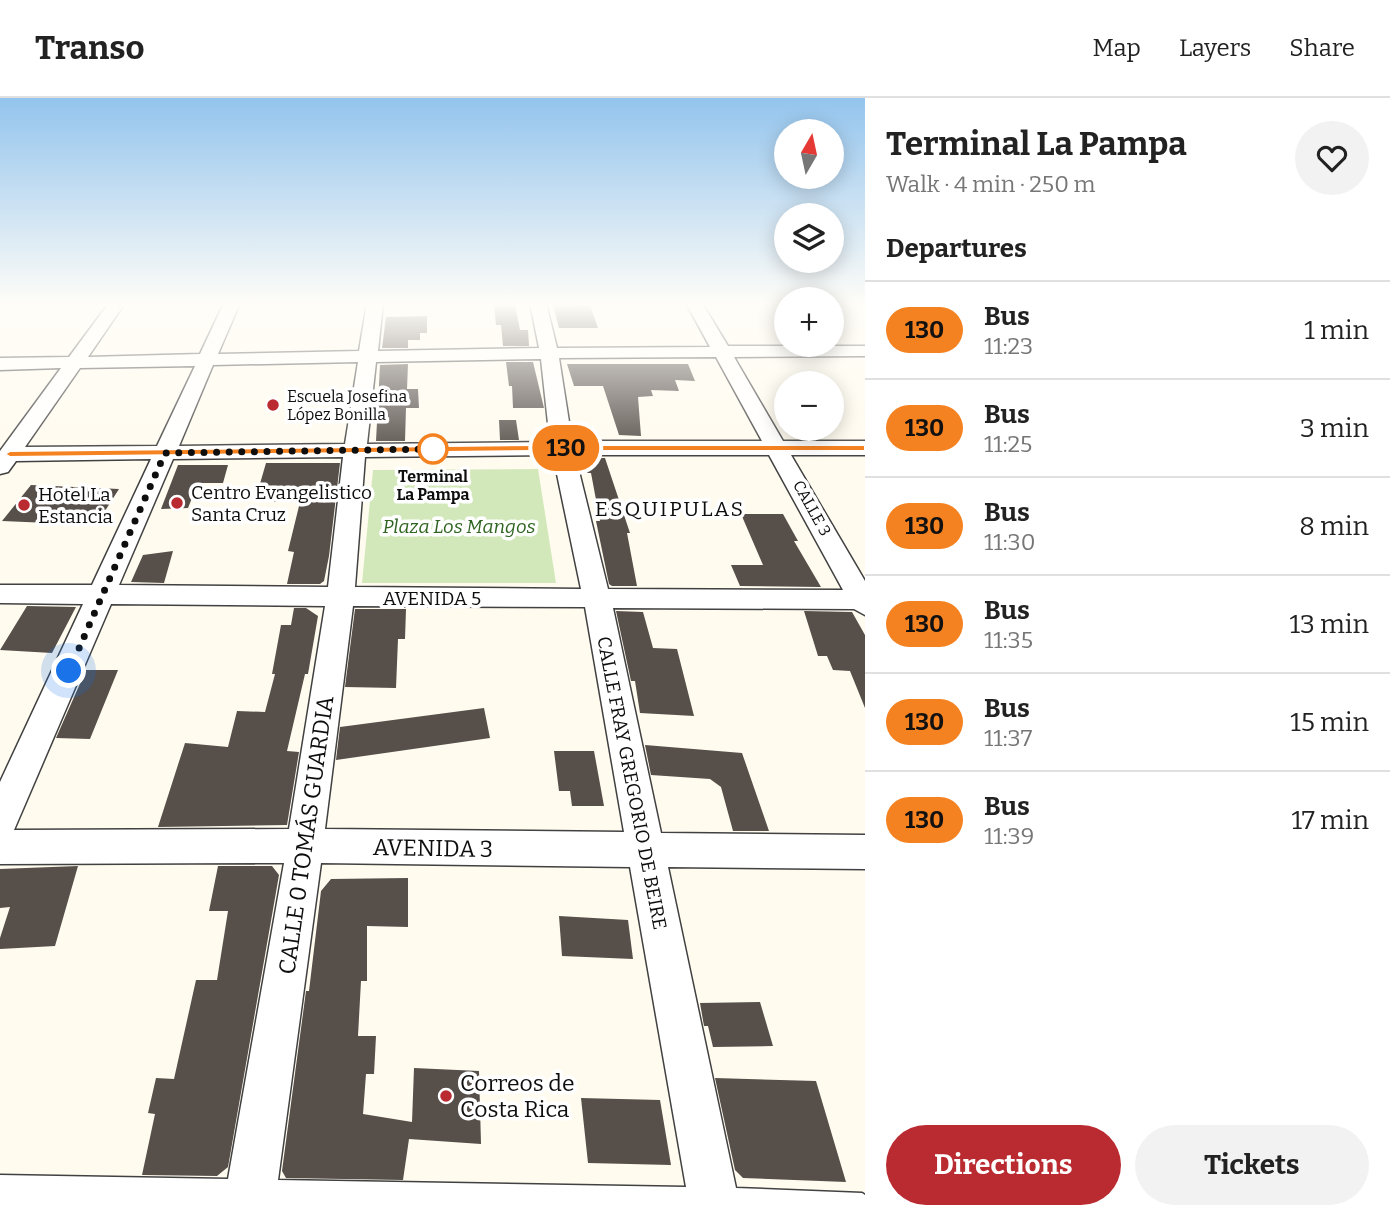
<!DOCTYPE html>
<html lang="en">
<head>
<meta charset="utf-8">
<style>
	body { margin:0; font-family:Bitter,serif; background:#f2f2f2; color:#222; height:100vh; display:flex; flex-direction:column; font-size:26px; white-space:nowrap }
	* { box-sizing:border-box; margin:0 }
	p { font-size:23px; color:#767676 }
	.icon { flex:none; width:38px; height:38px; fill:none; stroke:currentColor; stroke-width:2; stroke-linecap:round; stroke-linejoin:round }
	.map { position:relative; flex:1; overflow:hidden }
	.details { display:flex; flex-direction:column; background:#fff; width:525px }
	.details>* { flex:none }
	.badge { padding:0 14px; border-radius:23px; font-size:24px; line-height:46px }
	.needle { width:46px; rotate:9deg }
	.fabs { position:absolute; left:774px; top:21px; display:grid; gap:14px }
	.fabs a { display:grid; place-items:center; width:70px; height:70px; border-radius:50%; background:#fff; box-shadow:0 4px 18px #0003; font-size:35px }
	.you { position:absolute; width:35px; height:35px; margin:-18px; border:5px solid #fff; border-radius:50%; background:#1a73e8; box-shadow:0 0 0 10px #1a73e833 }
	.map>.badge { position:absolute; translate:-50% -50%; box-shadow:0 0 0 4px #fff }
	h2 { padding:0 21px; font-size:26px; line-height:63px }
	.round { display:grid; place-items:center; flex:none; width:74px; height:74px; border-radius:37px; background:#f2f2f2 }
	.head { display:flex; align-items:center; justify-content:space-between; height:119px; padding:0 21px }
	h1 { font-size:33px; font-weight:700; line-height:52px }
	.button { display:flex; gap:14px; margin-top:auto; padding:14px 21px }
	.button a { flex:1; height:80px; border-radius:42px; background:#ba2a31; color:#fff; font-size:28px; font-weight:700; line-height:80px; text-align:center }
	.button a+a { background:#f2f2f2; color:#222 }
	ul { padding:0; list-style:none }
	li { display:flex; align-items:center; gap:21px; height:98px; padding:0 21px; border-top:2px solid #e0e0e0 }
	li div { flex:1 }
	li b { display:block; font-size:26px }
	li em { font-style:normal }
	li .badge { min-width:77px; font-weight:700; text-align:center }
	header { display:flex; align-items:center; gap:42px; box-sizing:border-box; height:98px; padding:0 35px; background:#fff; border-bottom:2px solid #e0e0e0 }
	header strong { font-size:33px }
	nav { display:flex; gap:38px; margin-inline-start:auto; font-size:24px }
	main { display:flex; flex:1; min-height:0 }
	.map>svg:first-child { display:block }
	.green { fill:#d2e8ba }
	.building { fill:#564f4a }
	.lines { fill:none; stroke-linecap:round; stroke-linejoin:round }
	.minor-casing { stroke:#414141; stroke-width:3 }
	.minor { fill:#fff; fill-rule:evenodd }
	.line { fill:#f58220; stroke:#fff; stroke-width:2 }
	.walk { stroke:#0e0e0e; stroke-width:7; stroke-dasharray:0 12.6 }
	.poi-dot { fill:#ba2a31; stroke:#fff; stroke-width:2.5 }
	.stop-dot { fill:#fff; stroke:#f58220; stroke-width:3.5 }
	.labels { text-anchor:middle; dominant-baseline:central; stroke-width:7; stroke-linejoin:round; paint-order:stroke }
	.far-poi-label { font-size:16px; fill:#0e0e0e; stroke:#fff; text-anchor:start }
	.far-stop-label { font-size:16px; font-weight:bold; fill:#0e0e0e; stroke:#fff }
	.far-street-label { font-size:16px; fill:#0e0e0e; stroke:#fff }
	.poi-label { font-size:19px; fill:#0e0e0e; stroke:#fff; text-anchor:start }
	.park-label { font-size:19px; font-style:italic; fill:#2e6420; stroke:#fff }
	.street-label { font-size:19px; fill:#0e0e0e; stroke:#fff }
	.neighbourhood-label { font-size:21px; letter-spacing:2px; fill:#0e0e0e; stroke:#fff }
	.near-street-label { font-size:23px; fill:#0e0e0e; stroke:#fff }
	.near-poi-label { font-size:23px; fill:#0e0e0e; stroke:#fff; text-anchor:start }
</style>
</head>
<body>
<header>
<strong>Transo</strong>
<nav><a>Map</a><a>Layers</a><a>Share</a></nav>
</header>
<main>
<div class="map">
<svg width="865" height="1121" viewBox="0 0 865 1121">
	<rect width="100%" height="100%" fill="#fffbef"/>
	<path class="green" d="M538 371 556 485H362L373 372Z"/>
	<path class="building" d="M557 205 590 207 598 230H559L553 207Z
		M494 206H515L520 232H528L529 248H503L501 227H496Z
		M427 218V235H420V242H408V250H382L386 219Z
		M506 264H533L544 310H513L512 288H509Z
		M408 266 407 291H418L419 310H406L405 343H376L380 267Z
		M567 266H688L695 283 675 282 679 293 651 292 653 298 638 299 641 338 619 337 603 288H574Z
		M499 322H516L519 342H500Z
		M579 360H605L630 435H627L637 488H612L609 486 596 423H600L591 375H583Z
		M266 365H340L329 458 324 483 320 486H287L294 454 288 453 300 404 255 403Z
		M178 367H228L223 385H198L188 410 161 411Z
		M31 387 119 391 96 427 2 423Z
		M741 416H783L798 443H794L821 489 740 488 731 467H763Z
		M173 453 164 485 131 484 143 457Z
		M27 508 76 509 52 555 0 552Z
		M294 510H306L318 518 308 576H305L287 653 299 654 287 727 158 729 185 645 228 649 237 613 265 614 275 576H272L281 527H291Z
		M355 511H406L405 541H398L396 590 345 589Z
		M616 513 643 514 653 550 677 551 694 618 640 615 635 583H631Z
		M804 513 852 514 865 537V610L850 573 833 572 827 558H818Z
		M86 572H118L90 641 56 640Z
		M484 610 490 640 336 662 340 629Z
		M645 647 742 655 769 733H733L721 689 710 681 651 677Z
		M554 653H594L604 708H572L570 693H559Z
		M78 768 55 848 0 851V840L10 809 0 810V771Z
		M218 768H272L279 777 228 1069 217 1078 142 1077 155 1016 148 1015 156 980 174 981 196 882H217L228 813H209Z
		M408 780V829L367 828V883H361L358 938H376L374 976H366L363 1016 412 1024 414 970 479 973 481 1046 409 1041 403 1082 286 1080 282 1073 306 893H309L321 793 331 781Z
		M559 818 628 822 633 861 562 858Z
		M760 904 773 948 713 949 708 928H704L700 905Z
		M715 980 816 983 846 1084 743 1080 735 1072Z
		M581 1000 660 1002 671 1067 588 1065Z"/>
	<g class="lines">
		<g class="minor-casing">
			<path id="minor" d="M109 205H125L88 259 200 256 224 205H240L218 256 359 253 367 205H383L378 253 539 250 530 205H546L557 250 710 249 686 205H702L728 248H865V258L734 259 783 343H865V357H791L865 483V517L854 511 613 510 661 735 865 737V771L668 769 736 1090 862 1095 865 1097V1121H0V1077L228 1081 284 765 0 766V684L83 506 0 505V487H92L151 361 16 363 8 374 0 376V353L61 270 0 272V260L69 259ZM716 259 762 343H572L559 260ZM541 261 550 344 367 346 376 264ZM358 264 345 346 179 348 213 267ZM195 268 157 348 25 349 80 270ZM553 357 581 491 355 489 365 359ZM575 357H769L843 492 608 491ZM343 359 328 489 119 487 173 361ZM111 506 325 508 289 731 14 732ZM353 508 585 509 624 734 325 731ZM321 765 630 769 686 1089 278 1082Z"/>
		</g>
		<use href="#minor" class="minor"/>
	</g>
	<linearGradient id="sky" x2="0" y2="1"><stop stop-color="#93c4ed"/><stop offset="0.57" stop-color="#fffdf8"/><stop offset="1" stop-color="#fffdf8" stop-opacity="0"/></linearGradient>
	<rect width="865" height="362" fill="url(#sky)"/>
	<path class="line" d="M536 347H865V353H536L10 359 5 356 10 353Z"/>
	<g class="lines">
		<path class="walk" d="M69 573 165 355 433 351"/>
	</g>
	<g class="poi-dot">
		<circle cx="273" cy="307" r="7"/>
		<circle cx="177" cy="405" r="7"/>
		<circle cx="24" cy="407" r="7"/>
		<circle cx="446" cy="998" r="7"/>
	</g>
	<circle class="stop-dot" cx="433" cy="351" r="14"/>
	<g class="labels">
		<g class="far-poi-label">
			<text x="287" y="298">Escuela Josefina<tspan x="287" dy="18">López Bonilla</tspan></text>
		</g>
		<g class="far-stop-label">
			<text x="433" y="378">Terminal<tspan x="433" dy="18">La Pampa</tspan></text>
		</g>
		<g class="far-street-label">
			<text transform="translate(812 410) rotate(61)">CALLE 3</text>
		</g>
		<g class="poi-label">
			<text x="191" y="394">Centro Evangelistico<tspan x="191" dy="22">Santa Cruz</tspan></text>
			<text x="38" y="396">Hotel La<tspan x="38" dy="22">Estancia</tspan></text>
		</g>
		<g class="park-label">
			<text x="459" y="428">Plaza Los Mangos</text>
		</g>
		<g class="street-label">
			<text x="432" y="500">AVENIDA 5</text>
			<text transform="translate(632 685) rotate(79)">CALLE FRAY GREGORIO DE BEIRE</text>
		</g>
		<g class="neighbourhood-label">
			<text x="670" y="411">ESQUIPULAS</text>
		</g>
		<g class="near-street-label">
			<text transform="translate(306 737) rotate(-82)">CALLE 0 TOMÁS GUARDIA</text>
			<text transform="translate(433 750) rotate(1)">AVENIDA 3</text>
		</g>
		<g class="near-poi-label">
			<text x="460" y="985">Correos de<tspan x="460" dy="26">Costa Rica</tspan></text>
		</g>
	</g>
</svg>
<div class="fabs">
<a><svg class="needle" viewBox="-14 -14 28 28"><path d="M0-13l5 13h-10z" fill="#e53935"/><path d="M0 13l5-13h-10z" fill="#767676"/></svg></a>
<a><svg class="icon" aria-label="layers" viewBox="0 0 24 24"><path d="M12 4l9 5-9 5-9-5zM3 14l9 5 9-5"/></svg></a>
<a>+</a>
<a>−</a>
</div>
<div class="you" style="left:69px;top:573px"></div>
<b class="badge" style="left:566px;top:350px;background:#f58220;color:#111">130</b>
</div>
<section class="details">
<div class="head"><div><h1>Terminal La Pampa</h1><p>Walk · 4 min · 250 m</p></div><a class="round"><svg class="icon" aria-label="heart" viewBox="0 0 24 24"><path d="M12 20l-8-8c-3-5 5-10 8-4 3-6 11-1 8 4z"/></svg></a></div>
<h2>Departures</h2>
<ul>
<li><span class="badge" style="background:#f58220;color:#111">130</span><div><b>Bus</b><p>11:23</p></div><em>1 min</em></li>
<li><span class="badge" style="background:#f58220;color:#111">130</span><div><b>Bus</b><p>11:25</p></div><em>3 min</em></li>
<li><span class="badge" style="background:#f58220;color:#111">130</span><div><b>Bus</b><p>11:30</p></div><em>8 min</em></li>
<li><span class="badge" style="background:#f58220;color:#111">130</span><div><b>Bus</b><p>11:35</p></div><em>13 min</em></li>
<li><span class="badge" style="background:#f58220;color:#111">130</span><div><b>Bus</b><p>11:37</p></div><em>15 min</em></li>
<li><span class="badge" style="background:#f58220;color:#111">130</span><div><b>Bus</b><p>11:39</p></div><em>17 min</em></li>
</ul>
<div class="button"><a>Directions</a><a>Tickets</a></div>
</section>
</main>
</body>
</html>
